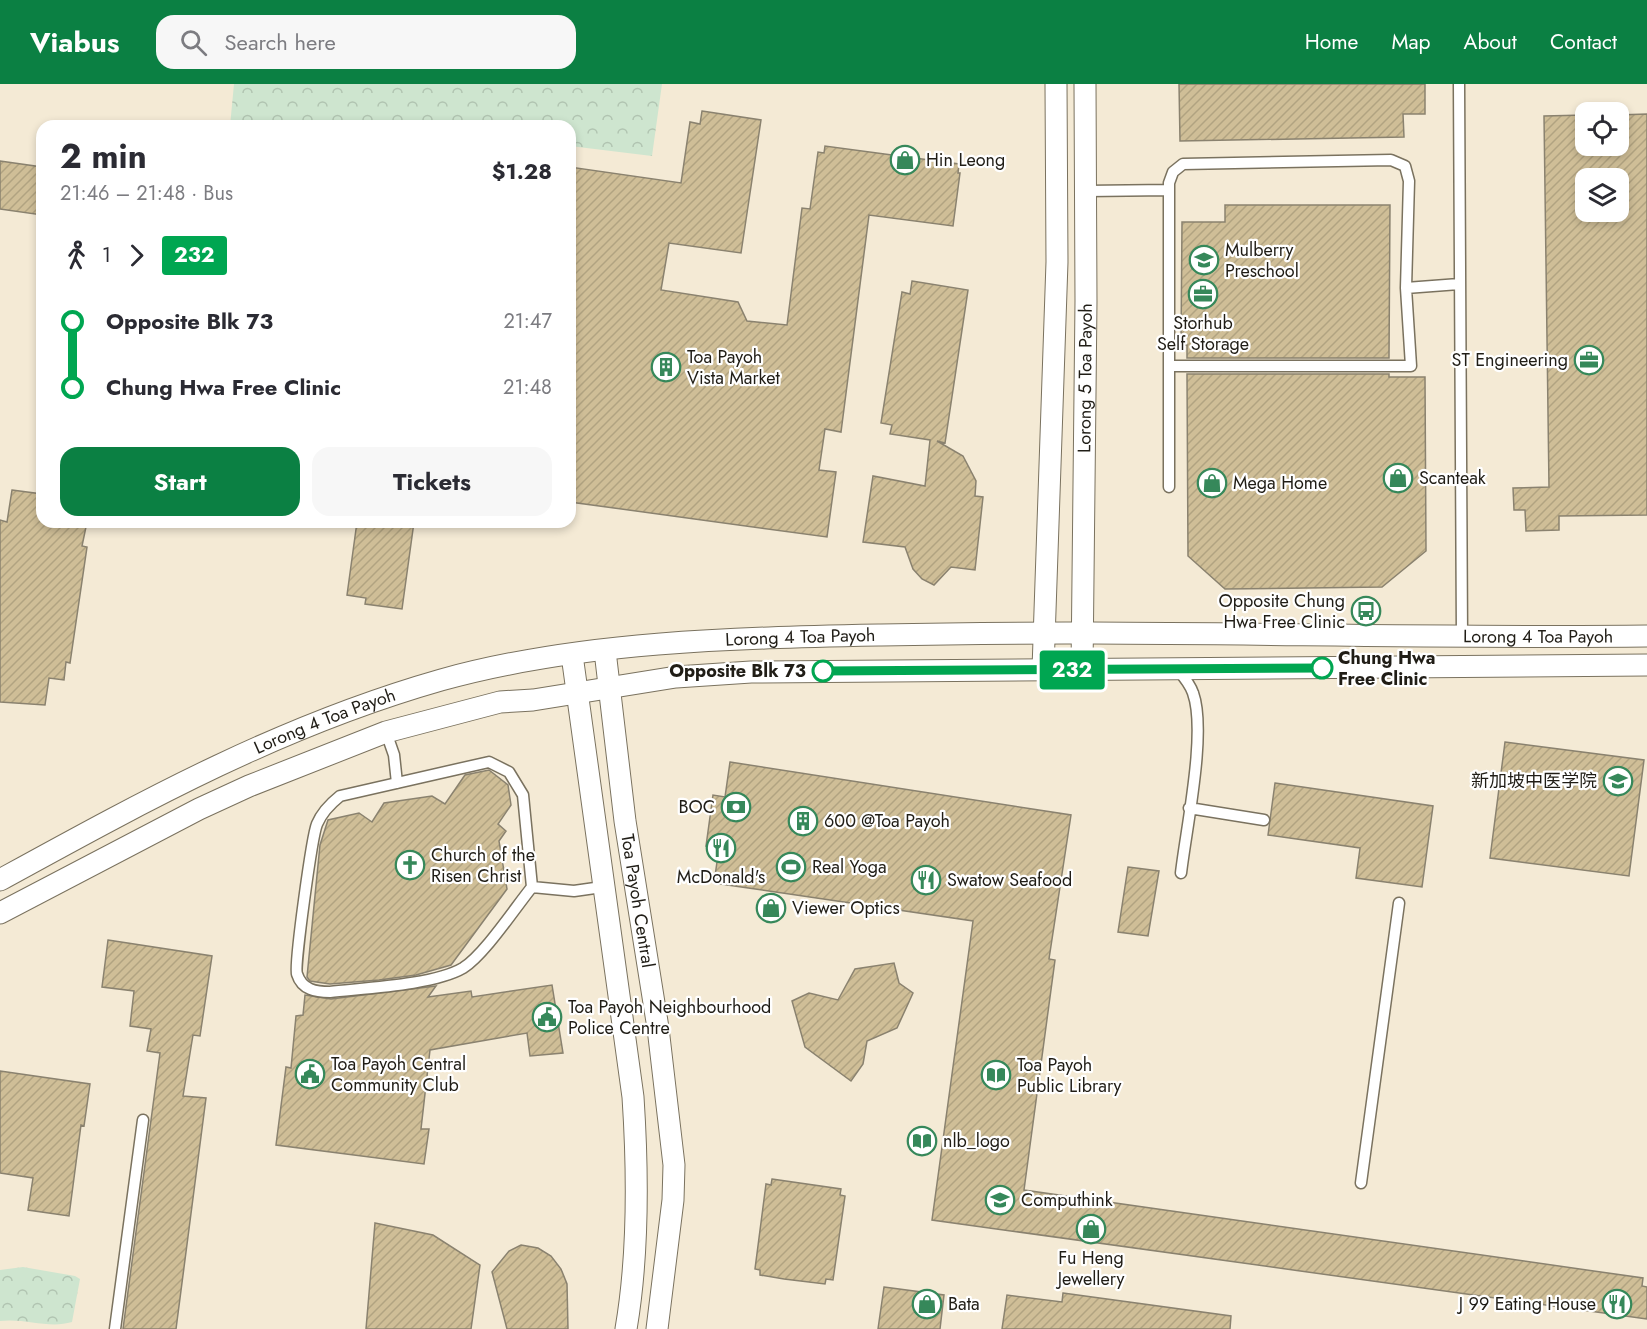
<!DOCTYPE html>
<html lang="en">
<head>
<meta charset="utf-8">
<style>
	body { margin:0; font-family:Jost,"Noto Sans SC",sans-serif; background:#f7f7f7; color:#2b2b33; height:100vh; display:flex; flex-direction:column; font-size:22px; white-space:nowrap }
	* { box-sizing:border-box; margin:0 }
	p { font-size:20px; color:#7c7c81 }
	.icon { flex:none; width:33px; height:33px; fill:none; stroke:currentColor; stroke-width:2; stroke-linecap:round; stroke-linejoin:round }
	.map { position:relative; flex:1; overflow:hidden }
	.panel { position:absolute; left:36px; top:36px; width:540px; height:408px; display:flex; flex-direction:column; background:#fff; border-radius:18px; box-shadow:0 3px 9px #0003 }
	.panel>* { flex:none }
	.badge { padding:0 12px; border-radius:4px; font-size:21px; line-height:39px }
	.tools { position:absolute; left:1575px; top:18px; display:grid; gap:12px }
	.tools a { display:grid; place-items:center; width:54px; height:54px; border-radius:12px; background:#fff; box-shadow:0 3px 9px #0003; font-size:30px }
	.map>.badge { position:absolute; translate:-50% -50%; box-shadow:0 0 0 3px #fff }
	.legs { display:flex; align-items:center; gap:9px; height:66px; padding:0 24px; font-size:20px }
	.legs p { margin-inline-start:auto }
	.head { display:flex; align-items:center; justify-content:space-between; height:102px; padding:0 24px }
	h1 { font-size:33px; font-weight:700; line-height:45px }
	.button { display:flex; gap:12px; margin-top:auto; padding:12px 24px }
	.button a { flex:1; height:69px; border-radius:18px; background:#0b8043; color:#fff; font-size:24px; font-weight:700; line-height:69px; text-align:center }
	.button a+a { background:#f7f7f7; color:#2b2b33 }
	ul { padding:0 24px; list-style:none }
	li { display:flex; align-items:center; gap:21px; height:66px; font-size:22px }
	li i { display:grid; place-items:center; width:9px; height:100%; margin:0 8px; background:currentColor }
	li i::after { content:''; width:15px; height:15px; margin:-8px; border:4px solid; border-radius:50%; background:#fff }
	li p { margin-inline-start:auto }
	li:first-child i { background:linear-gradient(#0000 50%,currentColor 0) }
	li:last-child i { background:linear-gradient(currentColor 50%,#0000 0) }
	header { display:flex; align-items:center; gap:36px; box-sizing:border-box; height:84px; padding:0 30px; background:#0b8043; color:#fff }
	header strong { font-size:28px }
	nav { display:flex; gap:33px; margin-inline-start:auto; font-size:21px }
	.search { width:420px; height:54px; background:#f7f7f7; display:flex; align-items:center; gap:15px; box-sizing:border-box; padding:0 21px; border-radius:18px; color:#7c7c81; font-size:22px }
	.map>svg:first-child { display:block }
	.park { fill:url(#park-crowns) }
	.building { fill:url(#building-hatch); stroke:#8a826f; stroke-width:1.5; fill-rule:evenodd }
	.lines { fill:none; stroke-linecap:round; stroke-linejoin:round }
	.lane-casing { stroke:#7a725f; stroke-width:13 }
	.street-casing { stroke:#7a725f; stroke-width:23 }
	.lane { stroke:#fff; stroke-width:10 }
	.street { stroke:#fff; stroke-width:21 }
	.line-1-casing { stroke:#fff; stroke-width:14 }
	.line-1 { stroke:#00a651; stroke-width:9 }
	.stop-1-dot { fill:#fff; stroke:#00a651; stroke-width:3 }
	.labels { text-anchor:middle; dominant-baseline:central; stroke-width:4.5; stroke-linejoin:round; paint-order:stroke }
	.poi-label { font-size:18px; fill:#201d16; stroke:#fff; text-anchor:start }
	.street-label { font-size:18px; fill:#201d16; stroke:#fff }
	.stop-label { font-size:18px; font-weight:bold; fill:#201d16; stroke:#fff; text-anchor:start }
</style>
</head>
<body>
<header>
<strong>Viabus</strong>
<div class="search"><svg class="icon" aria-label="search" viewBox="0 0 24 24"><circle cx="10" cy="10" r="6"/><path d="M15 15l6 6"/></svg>Search here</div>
<nav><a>Home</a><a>Map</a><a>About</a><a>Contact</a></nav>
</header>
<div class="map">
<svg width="1647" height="1245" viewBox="0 0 1647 1245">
	<defs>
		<pattern id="park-crowns" width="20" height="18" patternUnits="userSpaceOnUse" patternTransform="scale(1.5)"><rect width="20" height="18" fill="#cee5cf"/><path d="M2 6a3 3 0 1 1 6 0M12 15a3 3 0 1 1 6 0" fill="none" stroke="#b1c4b1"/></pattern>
		<pattern id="building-hatch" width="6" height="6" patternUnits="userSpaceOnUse" patternTransform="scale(1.5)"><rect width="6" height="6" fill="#cfbe97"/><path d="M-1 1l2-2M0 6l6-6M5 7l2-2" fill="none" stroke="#b1a381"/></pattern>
	</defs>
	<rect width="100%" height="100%" fill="#f4ead5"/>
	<path class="park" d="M234 0H662L652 72 570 62V42H230Z
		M23 1183 75 1192 80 1195 72 1238C49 1245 25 1234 0 1237V1186Z"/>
	<path class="building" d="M1179 0H1425V30H1403L1404 53 1180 57Z
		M702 27 761 36 741 169 669 159 661 206 738 218 747 237 787 241 802 124 810 125 818 68 824 69 825 62 959 80 958 89H960L953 142 869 131 841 348 825 345 819 386 836 388 827 453 570 418V83L681 99 690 38 700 40Z
		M1647 30V431L1559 432V446L1526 447 1525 426H1514L1513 404 1549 403 1544 32 1586 31V62H1618V31ZM1586 94H1618V128H1586Z
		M0 77 42 83V131L0 125Z
		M1225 121H1390L1389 274H1187V261H1181L1182 138H1225Z
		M912 197 968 206 945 359 937 357 963 372 976 397 975 412 983 413 975 486 951 483 934 501 922 495 913 485 905 463 863 458 873 392 925 402 930 356 890 350 892 341 881 339 902 208 910 210Z
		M1187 290H1389V293H1425L1426 467 1382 503 1225 505 1188 472Z
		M12 406 42 410V438H72V441L86 443 82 462 87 463 70 579 66 578 64 596 49 594 45 621 0 618V436L7 438Z
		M357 438H414L402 525 365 520 366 514 347 511Z
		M1505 658 1644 676 1629 792 1490 774Z
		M730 678 1071 731 1049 875 1055 876 1024 1106 1643 1194 1642 1202 1647 1203V1235L932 1136 973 837 714 799 719 764 706 762 713 711 725 713Z
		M489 686 508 701 511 721 498 740 506 747 499 757 507 805 451 881 416 891 379 896 330 900 310 897 307 893 320 761 328 736 359 729 372 738 384 719 432 712 445 720 465 691Z
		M1275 699 1433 722 1422 803 1356 794 1360 764 1268 751Z
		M1128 783 1159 787 1148 852 1118 848Z
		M108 856 212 872 200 952 193 951 183 1012 206 1014 176 1245H123L160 969 147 967 151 945 130 942 134 907 102 903Z
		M894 879 899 899 913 909 897 944 867 957 863 980 851 997 805 963 792 917 809 909 838 916 855 885Z
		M552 901 563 969 530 972 527 949 430 966 421 1045H429L424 1080 276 1061 286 983 291 984 296 932 303 931 305 911 331 915 436 902 428 913 471 907 472 913Z
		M0 987 90 1000 84 1042 81 1041 69 1132 28 1126 33 1094 0 1089Z
		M772 1095 841 1105 840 1111 845 1112 833 1196 826 1195 825 1200 784 1195 760 1191V1186L755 1185 766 1100 771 1101Z
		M375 1139 433 1151 480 1181 471 1245H366Z
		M521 1161 538 1164 551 1172 561 1185 567 1200 568 1245H507L492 1188 509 1167Z
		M884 1203 944 1211 940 1245H878Z
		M1063 1209 1231 1232 1230 1245H1002L1007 1211 1062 1218Z"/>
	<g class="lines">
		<g class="lane-casing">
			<path id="lane" d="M1459 0 1462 554
				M1086 107 1169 106
				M1406 204 1459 200
				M1169 282H1411L1406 204 1409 97 1405 82 1391 76 1183 80 1173 88 1169 99V403
				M1178 586C1184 593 1190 600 1193 609 1207 648 1186 745 1181 789
				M386 648 394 671 397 699
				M489 678 509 688 523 711 532 803C515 824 484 871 463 884 434 901 365 904 330 908 316 908 302 906 297 890 294 882 312 752 317 740 322 728 330 720 340 712Z
				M1189 724 1264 736
				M532 803 574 807 602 803
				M1361 1099 1399 819
				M115 1245 143 1036"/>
		</g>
		<g class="street-casing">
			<g id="street">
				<path id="s1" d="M605 567 625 737 658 944 674 1081 673 1116 657 1245"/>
				<path d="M572 571 633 1013C638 1089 639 1169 626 1245"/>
				<path d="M1043 585 1057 178 1056 0"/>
				<path id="s2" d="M1082 586 1086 217 1085 0"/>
				<path id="s3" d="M0 796C146 716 280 642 441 596 581 557 736 554 881 551 1136 545 1391 555 1647 552"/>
				<path d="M0 829 199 725 249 702 386 648 500 618 533 616 676 593 751 588 1647 581"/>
			</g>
		</g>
		<use href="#lane" class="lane"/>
		<use href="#street" class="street"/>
	</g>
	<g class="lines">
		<g class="line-1-casing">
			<path id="line-1" d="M823 587 1322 584"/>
		</g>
		<use href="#line-1" class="line-1"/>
	</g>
	<defs>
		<g id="shop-ring" transform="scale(1.5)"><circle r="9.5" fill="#fff" stroke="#36885a" stroke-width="1.5"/><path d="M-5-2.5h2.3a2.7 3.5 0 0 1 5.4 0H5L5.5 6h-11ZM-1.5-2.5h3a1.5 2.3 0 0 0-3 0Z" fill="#36885a"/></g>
		<g id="school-ring" transform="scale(1.5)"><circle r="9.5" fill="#fff" stroke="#36885a" stroke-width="1.5"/><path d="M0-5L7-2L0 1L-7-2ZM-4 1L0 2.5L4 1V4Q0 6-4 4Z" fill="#36885a"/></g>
		<g id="office-ring" transform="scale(1.5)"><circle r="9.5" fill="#fff" stroke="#36885a" stroke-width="1.5"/><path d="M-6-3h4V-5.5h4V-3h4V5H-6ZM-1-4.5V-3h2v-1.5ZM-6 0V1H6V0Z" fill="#36885a"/></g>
		<g id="building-ring" transform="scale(1.5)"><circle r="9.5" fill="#fff" stroke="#36885a" stroke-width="1.5"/><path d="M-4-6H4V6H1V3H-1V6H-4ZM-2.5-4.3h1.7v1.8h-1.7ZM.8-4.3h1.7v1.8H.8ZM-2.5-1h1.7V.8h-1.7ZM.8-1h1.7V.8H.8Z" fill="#36885a"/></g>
		<g id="bus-ring" transform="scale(1.5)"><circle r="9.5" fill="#fff" stroke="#36885a" stroke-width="1.5"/><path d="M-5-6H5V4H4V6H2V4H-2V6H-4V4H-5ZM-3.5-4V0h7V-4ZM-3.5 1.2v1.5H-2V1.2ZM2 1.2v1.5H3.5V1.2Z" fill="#36885a"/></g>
		<g id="university-ring" transform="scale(1.5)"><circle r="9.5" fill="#fff" stroke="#36885a" stroke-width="1.5"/><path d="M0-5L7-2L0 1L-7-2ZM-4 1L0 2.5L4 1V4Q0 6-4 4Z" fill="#36885a"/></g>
		<g id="bank-ring" transform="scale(1.5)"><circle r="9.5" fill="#fff" stroke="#36885a" stroke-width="1.5"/><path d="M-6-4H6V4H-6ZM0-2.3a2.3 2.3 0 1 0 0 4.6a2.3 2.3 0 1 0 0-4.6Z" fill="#36885a"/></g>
		<g id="restaurant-ring" transform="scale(1.5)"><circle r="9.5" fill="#fff" stroke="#36885a" stroke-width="1.5"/><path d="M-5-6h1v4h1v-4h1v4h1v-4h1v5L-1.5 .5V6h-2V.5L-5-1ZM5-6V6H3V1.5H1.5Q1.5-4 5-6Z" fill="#36885a"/></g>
		<g id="church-ring" transform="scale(1.5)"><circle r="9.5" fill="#fff" stroke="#36885a" stroke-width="1.5"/><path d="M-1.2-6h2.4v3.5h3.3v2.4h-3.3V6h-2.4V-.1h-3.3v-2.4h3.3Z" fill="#36885a"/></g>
		<g id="stadium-ring" transform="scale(1.5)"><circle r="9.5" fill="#fff" stroke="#36885a" stroke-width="1.5"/><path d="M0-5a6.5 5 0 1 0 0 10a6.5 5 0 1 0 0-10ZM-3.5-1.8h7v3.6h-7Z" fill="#36885a"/></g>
		<g id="civic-ring" transform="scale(1.5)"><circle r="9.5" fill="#fff" stroke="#36885a" stroke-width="1.5"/><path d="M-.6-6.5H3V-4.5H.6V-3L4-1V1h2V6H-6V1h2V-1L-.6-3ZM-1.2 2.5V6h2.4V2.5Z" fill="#36885a"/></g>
		<g id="library-ring" transform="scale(1.5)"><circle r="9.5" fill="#fff" stroke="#36885a" stroke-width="1.5"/><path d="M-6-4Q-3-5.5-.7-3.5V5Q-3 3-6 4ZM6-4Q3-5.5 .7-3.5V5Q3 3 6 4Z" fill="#36885a"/></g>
	</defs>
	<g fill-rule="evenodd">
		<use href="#shop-ring" x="905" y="76"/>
		<use href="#school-ring" x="1204" y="176"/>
		<use href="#office-ring" x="1203" y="210"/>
		<use href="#office-ring" x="1589" y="276"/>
		<use href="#building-ring" x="666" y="283"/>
		<use href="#shop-ring" x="1398" y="394"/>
		<use href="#shop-ring" x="1212" y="399"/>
		<use href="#bus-ring" x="1366" y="527"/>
		<use href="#university-ring" x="1618" y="697"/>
		<use href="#bank-ring" x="736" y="723"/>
		<use href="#building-ring" x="803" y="737"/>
		<use href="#restaurant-ring" x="721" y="764"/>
		<use href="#church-ring" x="410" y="781"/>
		<use href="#stadium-ring" x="791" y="783"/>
		<use href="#restaurant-ring" x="926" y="796"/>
		<use href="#shop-ring" x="771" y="824"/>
		<use href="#civic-ring" x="547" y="933"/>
		<use href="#civic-ring" x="310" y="990"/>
		<use href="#library-ring" x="996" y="991"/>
		<use href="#library-ring" x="922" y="1057"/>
		<use href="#school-ring" x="1000" y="1116"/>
		<use href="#shop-ring" x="1091" y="1145"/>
		<use href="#shop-ring" x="927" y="1220"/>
		<use href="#restaurant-ring" x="1617" y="1220"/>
	</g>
	<g class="stop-1-dot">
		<circle cx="1322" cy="584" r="10"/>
		<circle cx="823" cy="587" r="10"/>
	</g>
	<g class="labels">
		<g class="poi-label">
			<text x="926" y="76">Hin Leong</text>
			<text x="1225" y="166">Mulberry<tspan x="1225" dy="21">Preschool</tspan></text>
			<text x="1203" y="239" text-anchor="middle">Storhub<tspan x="1203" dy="21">Self Storage</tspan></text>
			<text x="687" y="273">Toa Payoh<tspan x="687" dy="21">Vista Market</tspan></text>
			<text x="1568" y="276" text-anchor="end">ST Engineering</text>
			<text x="1419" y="394">Scanteak</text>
			<text x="1233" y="399">Mega Home</text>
			<text x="1345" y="517" text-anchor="end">Opposite Chung<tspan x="1345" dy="21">Hwa Free Clinic</tspan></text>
			<text x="1597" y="697" text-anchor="end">新加坡中医学院</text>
			<text x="715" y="723" text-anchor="end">BOC</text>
			<text x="824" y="737">600 @Toa Payoh</text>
			<text x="431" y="771">Church of the<tspan x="431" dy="21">Risen Christ</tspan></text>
			<text x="812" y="783">Real Yoga</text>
			<text x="721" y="793" text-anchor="middle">McDonald's</text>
			<text x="947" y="796">Swatow Seafood</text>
			<text x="792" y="824">Viewer Optics</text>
			<text x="568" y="923">Toa Payoh Neighbourhood<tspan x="568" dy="21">Police Centre</tspan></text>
			<text x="331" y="980">Toa Payoh Central<tspan x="331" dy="21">Community Club</tspan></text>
			<text x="1017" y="981">Toa Payoh<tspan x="1017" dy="21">Public Library</tspan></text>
			<text x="943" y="1057">nlb_logo</text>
			<text x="1021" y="1116">Computhink</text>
			<text x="1091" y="1174" text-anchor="middle">Fu Heng<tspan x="1091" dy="21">Jewellery</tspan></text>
			<text x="948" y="1220">Bata</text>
			<text x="1596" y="1220" text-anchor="end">J 99 Eating House</text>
		</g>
		<g class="street-label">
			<text stroke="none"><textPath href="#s2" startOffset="292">Lorong 5 Toa Payoh</textPath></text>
			<text stroke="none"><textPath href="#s3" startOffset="1586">Lorong 4 Toa Payoh</textPath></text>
			<text stroke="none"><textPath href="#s3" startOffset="848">Lorong 4 Toa Payoh</textPath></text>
			<text stroke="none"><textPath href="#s3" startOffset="362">Lorong 4 Toa Payoh</textPath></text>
			<text stroke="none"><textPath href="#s1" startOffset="252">Toa Payoh Central</textPath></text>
		</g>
		<g class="stop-label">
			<text x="1338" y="574">Chung Hwa<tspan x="1338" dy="21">Free Clinic</tspan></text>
			<text x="806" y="587" text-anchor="end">Opposite Blk 73</text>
		</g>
	</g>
</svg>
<div class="tools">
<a><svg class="icon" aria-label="locate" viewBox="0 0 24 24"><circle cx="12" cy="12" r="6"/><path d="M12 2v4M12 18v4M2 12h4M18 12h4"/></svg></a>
<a><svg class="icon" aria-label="layers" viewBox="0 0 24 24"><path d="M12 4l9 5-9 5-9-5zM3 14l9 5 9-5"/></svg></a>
</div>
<b class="badge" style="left:1072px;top:586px;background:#00a651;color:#fff">232</b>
<section class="panel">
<div class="head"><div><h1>2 min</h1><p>21:46 – 21:48 · Bus</p></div><b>$1.28</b></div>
<div class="legs"><svg class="icon" aria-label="walk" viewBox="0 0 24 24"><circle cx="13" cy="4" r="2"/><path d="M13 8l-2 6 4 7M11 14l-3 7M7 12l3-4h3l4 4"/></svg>1<svg class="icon" aria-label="forward" viewBox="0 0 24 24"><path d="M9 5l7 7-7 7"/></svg><b class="badge" style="background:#00a651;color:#fff">232</b></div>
<ul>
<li><i style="color:#00a651"></i><b>Opposite Blk 73</b><p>21:47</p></li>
<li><i style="color:#00a651"></i><b>Chung Hwa Free Clinic</b><p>21:48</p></li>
</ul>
<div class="button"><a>Start</a><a>Tickets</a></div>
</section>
</div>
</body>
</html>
